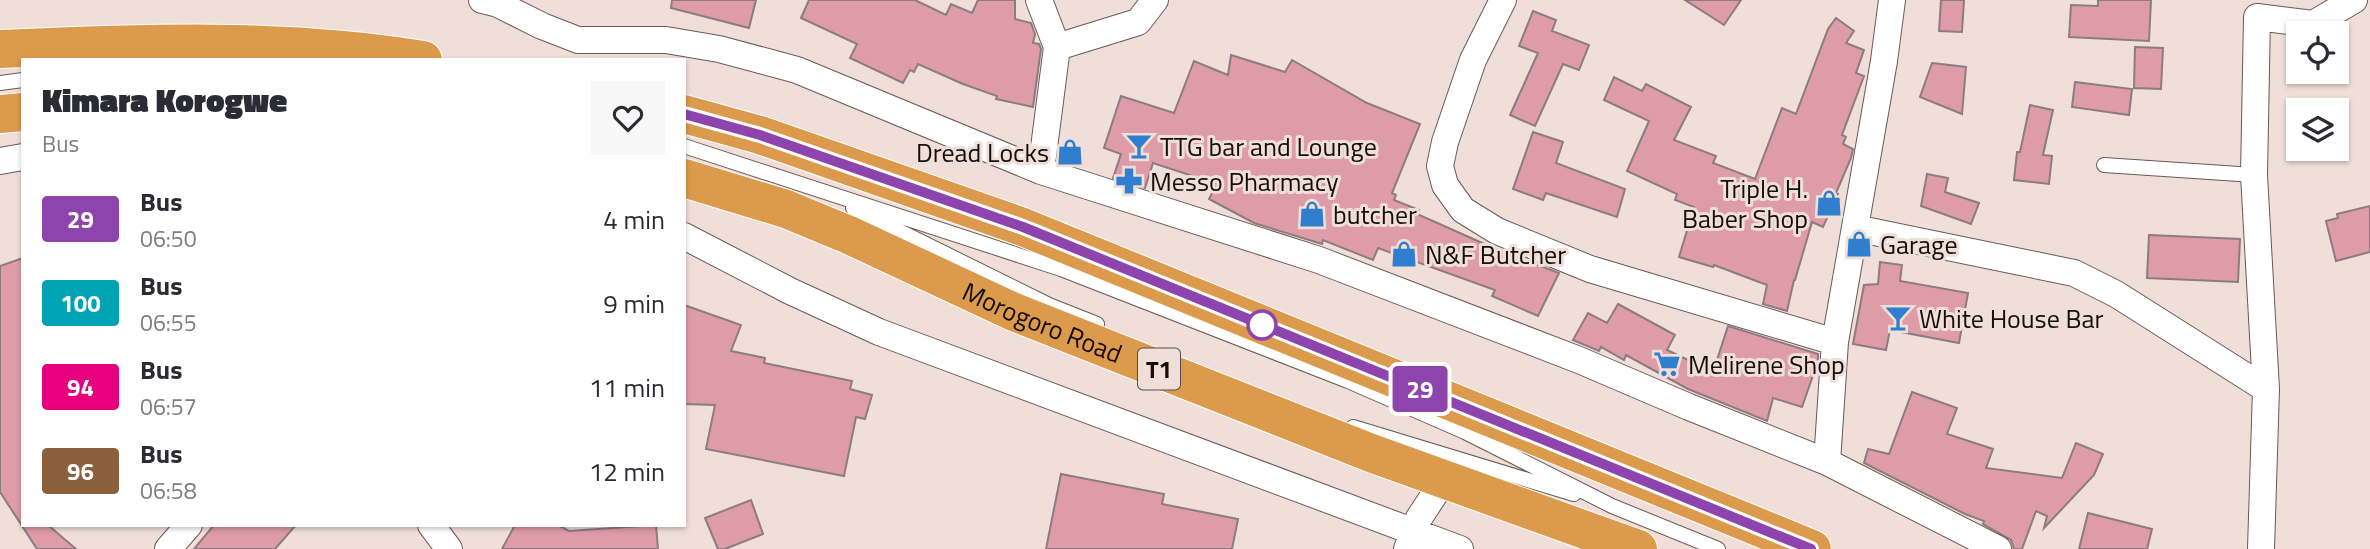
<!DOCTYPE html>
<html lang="en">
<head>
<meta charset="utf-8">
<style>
	body { margin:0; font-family:"Titillium Web",sans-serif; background:#f7f7f7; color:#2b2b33; height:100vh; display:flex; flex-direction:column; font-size:26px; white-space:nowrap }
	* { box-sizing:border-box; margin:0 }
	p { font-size:23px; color:#7c7c81 }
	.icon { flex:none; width:38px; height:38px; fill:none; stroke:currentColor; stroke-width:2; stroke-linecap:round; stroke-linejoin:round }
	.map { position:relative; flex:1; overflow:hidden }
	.sheet { position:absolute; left:21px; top:58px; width:665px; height:469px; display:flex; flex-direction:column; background:#fff; border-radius:0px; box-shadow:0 2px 5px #0004 }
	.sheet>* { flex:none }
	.badge { padding:0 14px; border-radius:5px; font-size:24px; line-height:46px }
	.controls { position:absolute; left:2286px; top:21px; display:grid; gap:14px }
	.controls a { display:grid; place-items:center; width:63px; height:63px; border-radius:0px; background:#fff; box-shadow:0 2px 5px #0004; font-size:35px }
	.map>.badge { position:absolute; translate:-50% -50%; box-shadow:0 0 0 4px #fff }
	.round { display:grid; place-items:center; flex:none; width:74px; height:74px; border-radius:0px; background:#f7f7f7 }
	.head { display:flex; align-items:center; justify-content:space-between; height:119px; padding:0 21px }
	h1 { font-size:33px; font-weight:800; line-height:52px }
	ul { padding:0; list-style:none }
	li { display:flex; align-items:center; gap:21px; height:84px; padding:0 21px }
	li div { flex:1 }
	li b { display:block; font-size:26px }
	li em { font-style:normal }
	li .badge { min-width:77px; font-weight:700; text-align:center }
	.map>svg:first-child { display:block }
	.building { fill:#de9ba8; stroke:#8d7c7f; stroke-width:2 }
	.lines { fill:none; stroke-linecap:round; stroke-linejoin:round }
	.service-casing { stroke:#695a56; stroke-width:16 }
	.minor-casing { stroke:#695a56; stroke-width:28 }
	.trunk-casing { stroke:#fff; stroke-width:40 }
	.service { stroke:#fff; stroke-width:14 }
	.minor { stroke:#fff; stroke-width:26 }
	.trunk { stroke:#dc9a4c; stroke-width:38 }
	.line-casing { stroke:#fff; stroke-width:16 }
	.line { stroke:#8e44ad; stroke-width:10 }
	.stop-dot { fill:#fff; stroke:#8e44ad; stroke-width:3.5 }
	.labels { text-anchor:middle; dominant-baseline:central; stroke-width:6; stroke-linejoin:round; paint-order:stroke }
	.shield { fill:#f0ded9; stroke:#564c4a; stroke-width:2 }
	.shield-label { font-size:24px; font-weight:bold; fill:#140e0d }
	.poi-label { font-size:26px; fill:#140e0d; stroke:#f0ded9; text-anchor:start }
	.street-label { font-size:26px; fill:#140e0d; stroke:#f0ded9 }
</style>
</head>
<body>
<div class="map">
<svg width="2370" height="549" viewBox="0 0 2370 549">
	<rect width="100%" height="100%" fill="#f0ded9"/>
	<path class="building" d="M672 0H756L749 28 671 8Z
		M809 0H915L946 15 951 4 972 13 978 0H1015V19L1031 23 1035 34 1033 43 1039 44 1041 49 1033 107 996 99 997 96 963 84 918 64 914 72 910 70 903 83 850 58 857 44 801 18Z
		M1685 0H1741L1724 25Z
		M1941 0H1964L1962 32 1939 31Z
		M2098 0H2151L2149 41 2069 37 2071 5 2098 6Z
		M1533 11 1556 20 1552 31 1589 45 1579 70 1563 64 1535 126 1510 115 1538 53 1519 46Z
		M1836 18 1854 31 1846 43 1864 50 1856 73 1864 76 1842 135 1846 137 1843 144 1853 149 1851 158 1836 193 1838 194 1823 227 1812 222 1795 280H1794L1787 311 1763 304 1767 285 1714 265 1713 267 1679 257 1694 207 1675 200 1677 194 1627 171 1649 121 1604 100 1614 77 1642 91 1646 84 1691 107 1674 140 1716 156 1713 163 1755 179 1782 108 1796 114 1828 29Z
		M2135 47 2163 48 2161 89 2134 88Z
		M1231 55 1285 72 1292 60 1367 103 1420 124 1392 193 1396 195 1394 200 1419 210 1417 214 1498 250 1559 273 1538 316 1492 296 1495 290 1378 248 1373 260 1323 240 1322 244 1254 223 1209 199 1217 184 1153 163 1145 188 1113 178 1121 154 1104 148 1121 96 1174 113 1194 61 1228 75Z
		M1932 63 1966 67 1962 114 1920 97Z
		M2075 82 2132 89 2129 115 2072 107Z
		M2030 105 2053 110 2043 155 2052 156 2049 184 2014 180 2017 152H2020Z
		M1533 132 1563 142 1556 163 1625 189 1617 217 1546 193 1543 200 1513 189Z
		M1927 174 1948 178 1945 192 1979 203 1971 224 1921 206Z
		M2370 206V252L2336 261 2326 221 2338 218 2337 214Z
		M2149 235 2240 239 2238 282 2147 278Z
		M23 258V525H48L76 549H37L0 492V266Z
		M1880 262 1902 265 1900 281 1968 293 1959 343 1890 330 1886 350 1853 344 1864 285 1878 284Z
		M1618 304 1675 335 1667 350 1713 372 1728 326 1818 354V361L1802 407 1773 398 1767 421 1688 389 1626 355 1624 360 1601 347 1599 351 1573 340 1588 313 1607 323Z
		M684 305 741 325 731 351 765 358 764 363 852 381 850 389 872 395 865 419 856 417 844 476 706 449 715 405 684 404Z
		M1912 392 1957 408 1947 434 1993 449 1986 468 2062 478 2076 443 2103 454 2094 475 2044 528 2047 516 2036 511 2022 549H2014L2011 540 1983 524 1984 521 1965 514 1864 463 1868 449 1889 454Z
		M1061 474 1164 494 1162 504 1238 519 1232 549H1046Z
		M751 500 763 534 725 549H718L705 518Z
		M2088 513 2152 529 2147 549H2079Z
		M214 525H296L275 549H194Z
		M515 525H558L569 531 656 525 658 549H502Z"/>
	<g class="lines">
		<g class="service-casing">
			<path id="service" d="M0 83 23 80
				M684 146 1061 269 1348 381 1465 432 1612 506 1718 549
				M2104 165 2254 175
				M853 208 1049 305 1097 324
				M1353 427 1574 494"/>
		</g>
		<g class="minor-casing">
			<path id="minor" d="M482 0 498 4 542 26 578 40H666L719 49 797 70 1041 171 1319 260 1579 360 1689 407 1827 462 1998 549
				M1039 0 1057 47
				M1503 0 1473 60 1445 142 1440 166 1445 185 1463 210 1497 231 1590 269 1835 342
				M0 161 23 157
				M1041 171 1057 47 1138 22 1155 0
				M1855 228 2074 273 2116 294 2266 389
				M684 236 790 291 879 332 1460 549
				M1827 462 1835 342 1884 61 1892 0
				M431 525 449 549
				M168 549 189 525
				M1407 549 1419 518 1444 480
				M2261 549 2266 389 2254 175 2257 17 2313 24 2354 0"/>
		</g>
		<g class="trunk-casing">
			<g id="trunk">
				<path d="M0 49C140 43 283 37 423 60"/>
				<path d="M0 114 23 112"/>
				<path d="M684 114 760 135 1023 227 1812 549"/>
				<path id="s1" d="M684 178 786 209 849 235 1014 312 1371 453 1638 549"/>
			</g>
		</g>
		<use href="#service" class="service"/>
		<use href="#minor" class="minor"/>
		<use href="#trunk" class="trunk"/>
	</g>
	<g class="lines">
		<g class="line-casing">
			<path id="line" d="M684 114 760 135 1023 227 1811 549"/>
		</g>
		<use href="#line" class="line"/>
	</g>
	<defs>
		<g id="bar-bare" transform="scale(2.1)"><path d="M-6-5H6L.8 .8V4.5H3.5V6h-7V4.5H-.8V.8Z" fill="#2f7fce" stroke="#f0ded9" stroke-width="2.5" paint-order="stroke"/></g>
		<g id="shop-bare" transform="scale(2.1)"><path d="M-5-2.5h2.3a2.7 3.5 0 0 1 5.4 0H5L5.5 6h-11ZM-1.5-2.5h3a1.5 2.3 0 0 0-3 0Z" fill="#2f7fce" stroke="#f0ded9" stroke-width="2.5" paint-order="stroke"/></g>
		<g id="pharmacy-bare" transform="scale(2.1)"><path d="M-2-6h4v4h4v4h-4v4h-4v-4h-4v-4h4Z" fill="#2f7fce" stroke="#f0ded9" stroke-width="2.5" paint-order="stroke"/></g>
		<g id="supermarket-bare" transform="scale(2.1)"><path d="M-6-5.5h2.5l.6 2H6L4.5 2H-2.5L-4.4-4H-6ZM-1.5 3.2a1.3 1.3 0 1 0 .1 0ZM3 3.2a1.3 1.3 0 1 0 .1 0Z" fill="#2f7fce" stroke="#f0ded9" stroke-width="2.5" paint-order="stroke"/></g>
	</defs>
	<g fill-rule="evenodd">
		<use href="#bar-bare" x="1139" y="146"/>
		<use href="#shop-bare" x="1070" y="152"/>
		<use href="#pharmacy-bare" x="1129" y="181"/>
		<use href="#shop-bare" x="1829" y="203"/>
		<use href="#shop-bare" x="1312" y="214"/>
		<use href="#shop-bare" x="1859" y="244"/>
		<use href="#shop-bare" x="1404" y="254"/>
		<use href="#bar-bare" x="1898" y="318"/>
		<use href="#supermarket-bare" x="1667" y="364"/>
	</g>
	<circle class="stop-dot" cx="1262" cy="325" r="14"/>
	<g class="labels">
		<rect class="shield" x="1138" y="348.5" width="42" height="41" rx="5"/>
		<g class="shield-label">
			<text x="1159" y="369">T1</text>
		</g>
		<g class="poi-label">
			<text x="1160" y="146">TTG bar and Lounge</text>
			<text x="1049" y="152" text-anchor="end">Dread Locks</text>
			<text x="1150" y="181">Messo Pharmacy</text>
			<text x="1808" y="188" text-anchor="end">Triple H.<tspan x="1808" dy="30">Baber Shop</tspan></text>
			<text x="1333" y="214">butcher</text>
			<text x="1880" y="244">Garage</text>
			<text x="1425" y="254">N&amp;F Butcher</text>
			<text x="1919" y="318">White House Bar</text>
			<text x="1688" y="364">Melirene Shop</text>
		</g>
		<g class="street-label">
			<text stroke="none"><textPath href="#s1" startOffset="387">Morogoro Road</textPath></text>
		</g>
	</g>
</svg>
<div class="controls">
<a><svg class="icon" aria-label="locate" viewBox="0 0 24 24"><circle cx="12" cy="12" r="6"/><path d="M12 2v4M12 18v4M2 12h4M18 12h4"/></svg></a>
<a><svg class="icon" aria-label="layers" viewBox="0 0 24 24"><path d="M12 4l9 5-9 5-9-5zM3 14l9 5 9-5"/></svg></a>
</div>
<b class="badge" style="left:1420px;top:389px;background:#8e44ad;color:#fff">29</b>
<section class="sheet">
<div class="head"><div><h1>Kimara Korogwe</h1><p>Bus</p></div><a class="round"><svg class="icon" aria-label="heart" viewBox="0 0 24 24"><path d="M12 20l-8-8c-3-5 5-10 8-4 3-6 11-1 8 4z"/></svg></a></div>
<ul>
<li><span class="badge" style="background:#8e44ad;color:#fff">29</span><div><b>Bus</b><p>06:50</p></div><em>4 min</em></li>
<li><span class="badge" style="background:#00a3b4;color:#fff">100</span><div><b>Bus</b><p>06:55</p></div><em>9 min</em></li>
<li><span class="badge" style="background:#e6007e;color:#fff">94</span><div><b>Bus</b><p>06:57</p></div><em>11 min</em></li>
<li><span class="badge" style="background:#8b5e3c;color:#fff">96</span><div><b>Bus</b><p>06:58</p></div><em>12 min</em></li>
</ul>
</section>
</div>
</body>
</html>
